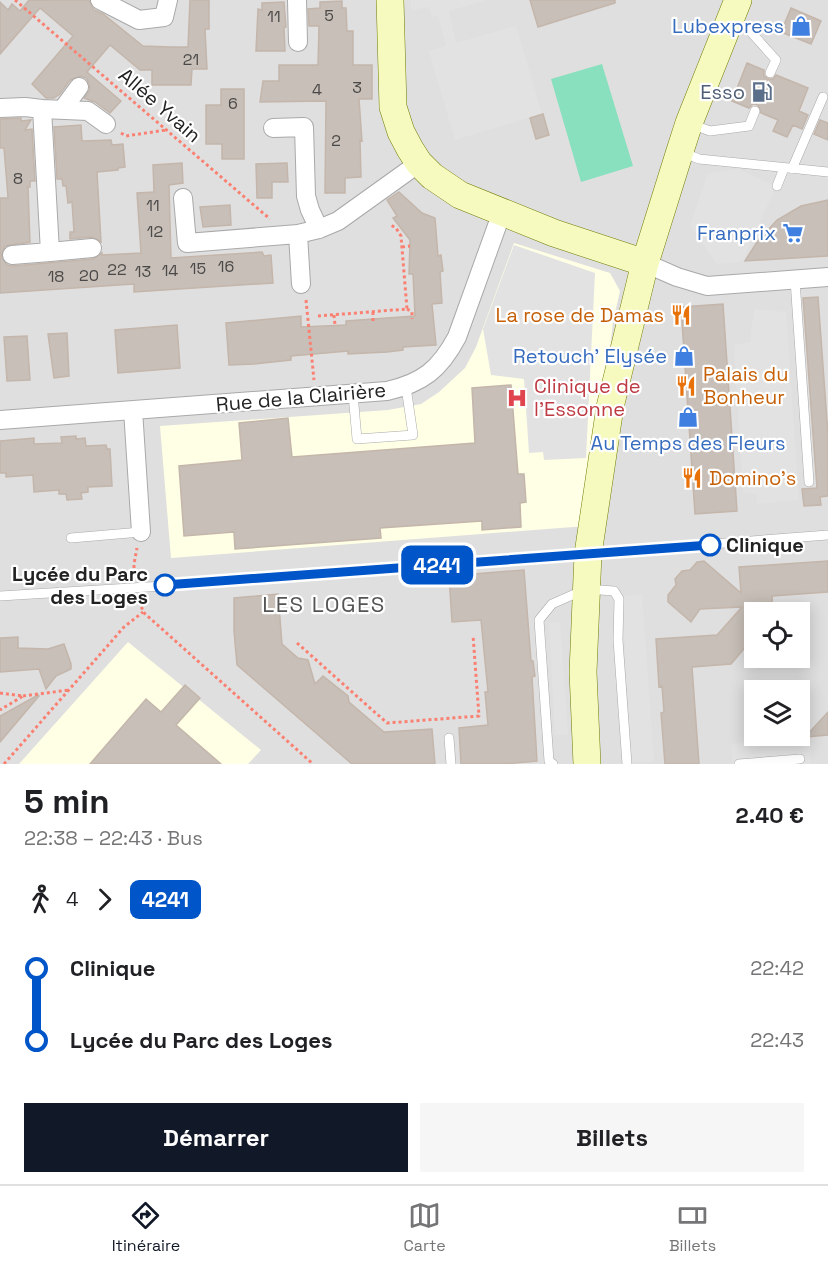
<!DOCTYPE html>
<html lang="fr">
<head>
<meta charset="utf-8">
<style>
	body { margin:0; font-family:"Space Grotesk",sans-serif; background:#f6f6f6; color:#202124; height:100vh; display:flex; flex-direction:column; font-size:22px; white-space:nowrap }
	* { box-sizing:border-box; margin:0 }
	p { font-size:20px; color:#757577 }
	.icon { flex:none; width:33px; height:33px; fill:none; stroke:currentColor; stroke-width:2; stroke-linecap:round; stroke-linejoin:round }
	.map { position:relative; height:764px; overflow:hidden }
	.sheet { display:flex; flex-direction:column; background:#fff; flex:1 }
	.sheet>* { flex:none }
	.badge { padding:0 12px; border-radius:9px; font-size:21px; line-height:39px }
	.fabs { position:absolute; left:744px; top:602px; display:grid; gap:12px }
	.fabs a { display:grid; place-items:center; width:66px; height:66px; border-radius:0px; background:#fff; box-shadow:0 3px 15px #0003; font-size:30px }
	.map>.badge { position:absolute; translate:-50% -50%; box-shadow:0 0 0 3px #fff }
	.legs { display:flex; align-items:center; gap:9px; height:66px; padding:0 24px; font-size:20px }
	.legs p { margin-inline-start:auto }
	.head { display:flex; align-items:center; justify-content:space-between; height:102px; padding:0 24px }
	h1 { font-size:33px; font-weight:700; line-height:45px }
	.button { display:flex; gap:12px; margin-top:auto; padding:12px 24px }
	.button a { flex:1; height:69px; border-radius:0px; background:#111827; color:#fff; font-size:24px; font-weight:700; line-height:69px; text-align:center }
	.button a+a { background:#f6f6f6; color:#202124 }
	ul { padding:0 24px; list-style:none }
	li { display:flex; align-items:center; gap:21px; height:72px; font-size:22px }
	li i { display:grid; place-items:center; width:9px; height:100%; margin:0 8px; background:currentColor }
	li i::after { content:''; width:15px; height:15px; margin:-8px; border:4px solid; border-radius:50%; background:#fff }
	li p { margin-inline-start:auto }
	li:first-child i { background:linear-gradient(#0000 50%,currentColor 0) }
	li:last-child i { background:linear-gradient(currentColor 50%,#0000 0) }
	.tab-bar { display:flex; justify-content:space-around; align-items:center; height:84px; border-top:2px solid #e0e0e0; background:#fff; font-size:16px; color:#757577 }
	.tab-bar a { display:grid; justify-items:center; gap:3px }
	.tab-bar .active { color:#111827 }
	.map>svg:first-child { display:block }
	.residential { fill:#e0dfdf; fill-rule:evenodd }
	.education { fill:#ffffe5 }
	.pitch { fill:#88e0be }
	.parking { fill:#e2e2e2 }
	.building { fill:#c7bfb8; stroke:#c4b6ab; stroke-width:1.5 }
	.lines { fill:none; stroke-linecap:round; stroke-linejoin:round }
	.lane-casing { stroke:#a9a9a9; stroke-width:10 }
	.street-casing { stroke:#a9a9a9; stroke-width:20 }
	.secondary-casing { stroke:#707d05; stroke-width:28 }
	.path { stroke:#fa8072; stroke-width:3; stroke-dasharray:3 3; stroke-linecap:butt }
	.lane { stroke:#fff; stroke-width:9 }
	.street { stroke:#fff; stroke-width:18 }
	.secondary { stroke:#f7fabf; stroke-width:27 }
	.line-1-casing { stroke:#fff; stroke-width:14 }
	.line-1 { stroke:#0055c8; stroke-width:9 }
	.stop-1-dot { fill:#fff; stroke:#0055c8; stroke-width:3 }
	.labels { text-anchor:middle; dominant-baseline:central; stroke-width:4.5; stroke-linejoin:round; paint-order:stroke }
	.number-label { font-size:16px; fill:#4b4948 }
	.shop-label { font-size:20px; fill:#366cbe; stroke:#fff; text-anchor:end }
	.service-label { font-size:20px; fill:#4e5e75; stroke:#fff; text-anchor:end }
	.street-label { font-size:20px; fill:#222; stroke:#fff }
	.food-label { font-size:20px; fill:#c56008; stroke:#fff; text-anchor:start }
	.health-label { font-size:20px; fill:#be3a42; stroke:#fff; text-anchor:start }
	.stop-label { font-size:20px; font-weight:bold; fill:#222; stroke:#fff; text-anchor:start }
	.quarter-label { font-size:22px; letter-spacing:1.5px; fill:#555; stroke:#fff }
</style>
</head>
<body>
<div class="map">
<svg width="828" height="764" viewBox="0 0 828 764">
	<rect width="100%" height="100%" fill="#f2efe9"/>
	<path class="residential" d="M0 0H828V764H0ZM754 612H800V657H754ZM754 690H800V735H754Z"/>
	<path class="education" d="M514 243 610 273 620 291 613 322 604 404 586 526 171 558 160 426 388 410 421 404 439 392 465 368 476 347Z
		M128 642 261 750 248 764H19Z"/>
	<path class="pitch" d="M602 64 633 166 581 182 551 79Z"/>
	<path class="parking" d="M411 0H487L449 11 456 43 516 26 542 114 455 140 429 51 446 46 438 15 432 17 429 7 411 10Z
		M738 169 776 186 743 261 717 264 690 226 708 173Z
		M514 245 595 273 586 458 544 460 543 452 529 453 524 379 491 375 483 329Z
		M754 309 786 312 799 500 757 504 756 493 743 494 734 345 750 342Z
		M642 594 654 762H631L622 596Z
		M560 622 568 734 555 735 549 623Z
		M809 737 811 764H733L731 744Z"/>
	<path class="building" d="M29 0H89L94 10 103 14 143 46 171 47H188L190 0H209V29H205L207 69H192L191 85H152V70H140L110 45 87 72 121 101 110 113 95 102 84 98 90 89 89 83 86 78 81 76 70 80 60 94 54 98H46L32 84 73 36 40 8 0 54V2L8 10 12 4 20 11Z
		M530 0H615V3L538 27Z
		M342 1V8H346L347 31H353V65H372V99H359L362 141 360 140 361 177 345 178V193H325L326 101 260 102 263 81H279V65H318L319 26H309L308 9 320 8V2Z
		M284 2 286 27H284L285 51H256L258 9 262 10V3Z
		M791 8 821 21 811 44 781 32Z
		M747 63 764 70V76L768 79H773L776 75 808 88 799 111 808 115 802 129 793 125 787 137 773 131 778 120 761 113 758 105 753 104 749 108 732 101Z
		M221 89H244V159H222V144H206V105H221Z
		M543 114 549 135 536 139 530 118Z
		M21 118V121L31 120 25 130 32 129 35 181H30V187H28L30 242 5 246 1 256 7 265 13 266 93 259 102 253V255L141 253 137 193 154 192 153 165 182 163 183 183 169 185 171 258 262 252 264 256 271 255 273 283 134 292V284L0 293V198H8L4 148H0V119Z
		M820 120 828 123V140L814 134Z
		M81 125 82 141 111 140 112 145 123 144 125 167 118 168V170L97 172 101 242 92 237 70 239V232H74L72 202 68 203 66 186H63L62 179H57L54 127Z
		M287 163 288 182H272V198H257L256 164Z
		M399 192 422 213 435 218 438 256 441 255 443 271 440 272 442 303 432 304 436 345 403 347V350L387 352 348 354V351L291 356V360L254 364 229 365 226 323 301 316V327L346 325V321L415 316 413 274H409L410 240 393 218 397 216 387 200Z
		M828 200V256L745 261 757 242 777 220 801 206Z
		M230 205 231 225 203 227 200 207Z
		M818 297 828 435V496L820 497 821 505 804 506 802 489 817 488 803 298Z
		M723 304 737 511 695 514 681 307Z
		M177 325 180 368 118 373 115 330Z
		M67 333 69 376 54 378 48 334Z
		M27 336 30 380 7 381 4 337Z
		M511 385 518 474H524L526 502 520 503 521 527 482 530V521L380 528 381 538 235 549 234 532 184 536 179 466 242 460 239 423 288 418 292 457 475 443 472 388Z
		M76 436V439L85 438 86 446 106 445 107 449H110L112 486 88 487V492L81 493 82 499 67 500 66 494H59V490L34 492 33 475 6 477V473H0V441L34 438V444L62 443 61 437Z
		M704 561 741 593 739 567 828 561V592L772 596 773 612H754V637L731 664 692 667 699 764H665L661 713 664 712 662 686 659 687 656 639 717 635 742 607 700 609 691 622 668 602V595L676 585 675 579 682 571 690 570 697 562Z
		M524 570 531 661H533L535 676 532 677 537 761 504 764H461L459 728 488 725 485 692H488L481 620 452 622 449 576Z
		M278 594 282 644 298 658 308 660 315 684 323 676 348 696 349 702 384 732 432 729 435 764H352L237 665 234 631V598Z
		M18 637V648L48 649 64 644 71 664V669L56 676 46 689 39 669 0 672V638Z
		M185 685 200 698 176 725 221 764H90L146 699 161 712Z
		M38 695 39 696 0 742V716Z
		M828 712V735L805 737Z"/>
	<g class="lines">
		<g class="lane-casing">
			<path id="lane" d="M732 21 750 31 776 60 770 73
				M691 124 710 131 749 126 755 111
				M682 152 699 159 828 172
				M792 169 823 97
				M777 186 784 168
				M795 280 809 482
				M353 394 357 439 413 435 406 387
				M71 538 141 532
				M0 596 180 585 828 535
				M449 738 451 764
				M553 764 549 761 539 620 552 604 586 589 614 591 619 599 618 640 627 764
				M739 764 800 759"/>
		</g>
		<g class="street-casing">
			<path id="street" d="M100 0 139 20 164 17 168 0
				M297 0 298 42
				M0 108 25 107 42 109
				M62 110 79 87
				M273 128 304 127 306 196 310 210 319 229
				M183 198 187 243 298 234 319 229 338 221 419 163
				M298 234 301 284
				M50 252 92 248
				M12 255 50 252 42 109 88 111 106 124
				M645 263 677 277 707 286 828 277
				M133 410 141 532
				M0 420 387 391C423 383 440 369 457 337L502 212"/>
		</g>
		<g class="secondary-casing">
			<path id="secondary" d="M390 0 393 107 401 132 410 149 419 163 432 176 460 195 554 233 645 263
				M587 764 583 672 588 554 610 407 645 263 680 151 689 123 738 0"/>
		</g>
		<path class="path" d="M15 0 270 219
			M121 133 126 136 166 130
			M402 247 410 246
			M306 300 314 380
			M407 309 412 312V319
			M373 312V322
			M334 315 335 325
			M318 316 407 309 401 236 396 228 389 224
			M134 574V564L137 548
			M140 601 143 612 313 764
			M297 643 387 723 479 716 473 635
			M0 693 23 696 0 710
			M23 696 69 690
			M4 764 124 627 143 612"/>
		<use href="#lane" class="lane"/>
		<use href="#street" class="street"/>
		<use href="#secondary" class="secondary"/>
	</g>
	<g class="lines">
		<g class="line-1-casing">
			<path id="line-1" d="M165 585 710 545"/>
		</g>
		<use href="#line-1" class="line-1"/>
	</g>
	<defs>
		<g id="shop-bare" transform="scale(1.62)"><path d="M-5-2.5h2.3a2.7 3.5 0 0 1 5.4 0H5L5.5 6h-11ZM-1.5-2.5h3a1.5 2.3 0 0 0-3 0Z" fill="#3f7fe0" stroke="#fff" stroke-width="2.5" paint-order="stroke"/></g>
		<g id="fuel-bare" transform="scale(1.62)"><path d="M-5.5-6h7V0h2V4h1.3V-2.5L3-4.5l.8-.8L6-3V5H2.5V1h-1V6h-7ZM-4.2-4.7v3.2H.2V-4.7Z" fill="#5c6f8a" stroke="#fff" stroke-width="2.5" paint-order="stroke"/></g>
		<g id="supermarket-bare" transform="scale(1.62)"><path d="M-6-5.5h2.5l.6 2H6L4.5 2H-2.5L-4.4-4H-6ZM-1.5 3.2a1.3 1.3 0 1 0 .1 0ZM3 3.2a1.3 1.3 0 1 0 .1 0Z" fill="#3f7fe0" stroke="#fff" stroke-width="2.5" paint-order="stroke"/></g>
		<g id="restaurant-bare" transform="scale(1.62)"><path d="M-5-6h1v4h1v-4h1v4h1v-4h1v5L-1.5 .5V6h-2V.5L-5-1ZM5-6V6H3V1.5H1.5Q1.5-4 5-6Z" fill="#e8710a" stroke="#fff" stroke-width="2.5" paint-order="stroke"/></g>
		<g id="hospital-bare" transform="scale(1.62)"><path d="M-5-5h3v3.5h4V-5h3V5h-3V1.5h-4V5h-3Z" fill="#e0444e" stroke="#fff" stroke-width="2.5" paint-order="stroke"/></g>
	</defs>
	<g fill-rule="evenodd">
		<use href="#shop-bare" x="801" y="26"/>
		<use href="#fuel-bare" x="762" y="92"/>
		<use href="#supermarket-bare" x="793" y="233"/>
		<use href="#restaurant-bare" x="681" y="315"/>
		<use href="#shop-bare" x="684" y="356"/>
		<use href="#restaurant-bare" x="686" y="386"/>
		<use href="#hospital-bare" x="517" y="398"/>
		<use href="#shop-bare" x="688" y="417"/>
		<use href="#restaurant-bare" x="692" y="478"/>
	</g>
	<g class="stop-1-dot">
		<circle cx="710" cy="545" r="10"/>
		<circle cx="165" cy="585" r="10"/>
	</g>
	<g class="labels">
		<g class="number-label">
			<text x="329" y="15">5</text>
			<text x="274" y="16">11</text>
			<text x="191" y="59">21</text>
			<text x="357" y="87">3</text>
			<text x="317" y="89">4</text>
			<text x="233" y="103">6</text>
			<text x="336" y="140">2</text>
			<text x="18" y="178">8</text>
			<text x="153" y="205">11</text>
			<text x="155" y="231">12</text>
			<text x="226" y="266">16</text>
			<text x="198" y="268">15</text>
			<text x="117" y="269">22</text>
			<text x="170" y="270">14</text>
			<text x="143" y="271">13</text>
			<text x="89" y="275">20</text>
			<text x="56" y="276">18</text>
		</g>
		<g class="shop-label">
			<text x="784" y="26">Lubexpress</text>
			<text x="776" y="233">Franprix</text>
			<text x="667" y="356">Retouch' Elysée</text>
			<text x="688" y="443" text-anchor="middle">Au Temps des Fleurs</text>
		</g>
		<g class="service-label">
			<text x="745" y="92">Esso</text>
		</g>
		<g class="street-label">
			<text transform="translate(160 105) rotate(41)">Allée Yvain</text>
			<text transform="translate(301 397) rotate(-5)">Rue de la Clairière</text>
		</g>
		<g class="food-label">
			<text x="664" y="315" text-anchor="end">La rose de Damas</text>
			<text x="703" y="374">Palais du<tspan x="703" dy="23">Bonheur</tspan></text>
			<text x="709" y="478">Domino's</text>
		</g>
		<g class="health-label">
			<text x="534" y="386">Clinique de<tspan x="534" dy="23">l'Essonne</tspan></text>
		</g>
		<g class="stop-label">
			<text x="726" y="545">Clinique</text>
			<text x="148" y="574" text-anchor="end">Lycée du Parc<tspan x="148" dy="23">des Loges</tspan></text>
		</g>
		<g class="quarter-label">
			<text x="324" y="604">LES LOGES</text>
		</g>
	</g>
</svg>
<div class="fabs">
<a><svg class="icon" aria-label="locate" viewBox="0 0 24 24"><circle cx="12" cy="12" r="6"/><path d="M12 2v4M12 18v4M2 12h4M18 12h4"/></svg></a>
<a><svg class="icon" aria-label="layers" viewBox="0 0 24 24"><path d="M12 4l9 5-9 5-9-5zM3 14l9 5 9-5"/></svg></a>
</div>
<b class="badge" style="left:437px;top:565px;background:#0055c8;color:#fff">4241</b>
</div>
<section class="sheet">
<div class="head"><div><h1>5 min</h1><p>22:38 – 22:43 · Bus</p></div><b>2.40 €</b></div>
<div class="legs"><svg class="icon" aria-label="walk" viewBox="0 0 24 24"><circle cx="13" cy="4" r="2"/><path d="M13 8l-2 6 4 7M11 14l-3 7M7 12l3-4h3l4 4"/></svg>4<svg class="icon" aria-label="forward" viewBox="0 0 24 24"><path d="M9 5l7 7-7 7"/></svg><b class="badge" style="background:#0055c8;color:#fff">4241</b></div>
<ul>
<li><i style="color:#0055c8"></i><b>Clinique</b><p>22:42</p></li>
<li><i style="color:#0055c8"></i><b>Lycée du Parc des Loges</b><p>22:43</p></li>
</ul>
<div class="button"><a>Démarrer</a><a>Billets</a></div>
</section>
<nav class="tab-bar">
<a class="active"><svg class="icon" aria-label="directions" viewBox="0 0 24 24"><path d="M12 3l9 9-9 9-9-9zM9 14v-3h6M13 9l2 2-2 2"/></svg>Itinéraire</a>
<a><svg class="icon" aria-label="map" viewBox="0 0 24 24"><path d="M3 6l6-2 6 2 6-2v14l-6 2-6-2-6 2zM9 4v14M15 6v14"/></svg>Carte</a>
<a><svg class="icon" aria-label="tickets" viewBox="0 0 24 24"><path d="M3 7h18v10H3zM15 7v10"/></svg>Billets</a>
</nav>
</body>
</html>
